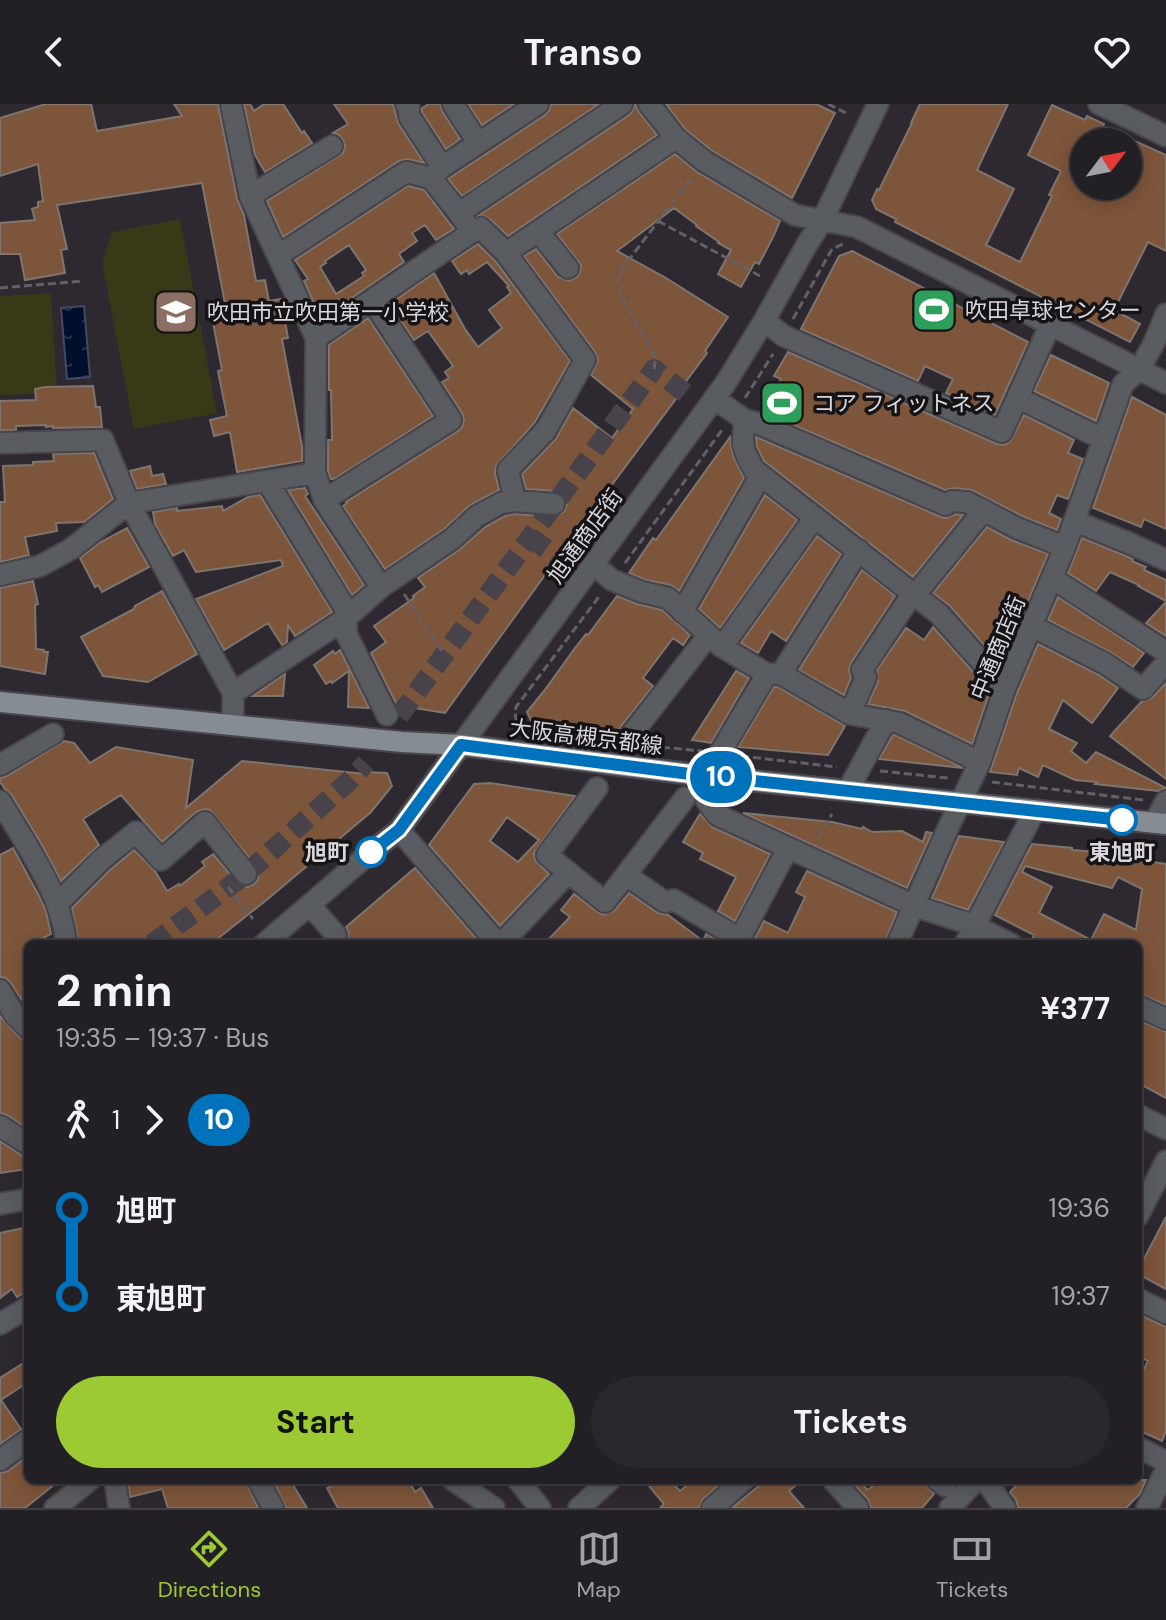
<!DOCTYPE html>
<html lang="en">
<head>
<meta charset="utf-8">
<style>
	body { margin:0; font-family:"DM Sans","Noto Sans JP",sans-serif; background:#2a272d; color:#f1f3f6; height:100vh; display:flex; flex-direction:column; font-size:30px; white-space:nowrap }
	* { box-sizing:border-box; margin:0 }
	p { font-size:26px; color:#a2a2a7 }
	.icon { flex:none; width:44px; height:44px; fill:none; stroke:currentColor; stroke-width:2; stroke-linecap:round; stroke-linejoin:round }
	.map { position:relative; flex:1; overflow:hidden }
	.sheet { position:absolute; left:24px; top:836px; width:1118px; height:544px; display:flex; flex-direction:column; background:#221f25; border-radius:12px; box-shadow:0 4px 20px #0003,0 0 0 2px #3f3d42 }
	.sheet>* { flex:none }
	.badge { padding:0 16px; border-radius:26px; font-size:28px; line-height:52px }
	.needle { width:52px; rotate:58deg }
	.fabs { position:absolute; left:1070px; top:24px; display:grid; gap:16px }
	.fabs a { display:grid; place-items:center; width:72px; height:72px; border-radius:50%; background:#221f25; box-shadow:0 4px 20px #0003,0 0 0 2px #3f3d42; font-size:40px }
	.map>.badge { position:absolute; translate:-50% -50%; box-shadow:0 0 0 4px #fff }
	.legs { display:flex; align-items:center; gap:12px; height:88px; padding:0 32px; font-size:26px }
	.legs p { margin-inline-start:auto }
	.headline { display:flex; align-items:center; justify-content:space-between; height:136px; padding:0 32px }
	h1 { font-size:44px; font-weight:700; line-height:60px }
	.primary-button { display:flex; gap:16px; margin-top:auto; padding:16px 32px }
	.primary-button a { flex:1; height:92px; border-radius:48px; background:#9cca32; color:#111; font-size:32px; font-weight:700; line-height:92px; text-align:center }
	.primary-button a+a { background:#2a272d; color:#f1f3f6 }
	ul { padding:0 32px; list-style:none }
	li { display:flex; align-items:center; gap:28px; height:88px; font-size:30px }
	li i { display:grid; place-items:center; width:12px; height:100%; margin:0 10px; background:currentColor }
	li i::after { content:''; width:20px; height:20px; margin:-10px; border:6px solid; border-radius:50%; background:#221f25 }
	li p { margin-inline-start:auto }
	li:first-child i { background:linear-gradient(#0000 50%,currentColor 0) }
	li:last-child i { background:linear-gradient(currentColor 50%,#0000 0) }
	header { display:flex; justify-content:space-between; align-items:center; height:104px; padding:0 32px; background:#221f25; font-size:36px; font-weight:700 }
	.menu { display:flex; justify-content:space-around; align-items:center; height:112px; border-top:2px solid #3f3d42; background:#221f25; font-size:22px; color:#a2a2a7 }
	.menu a { display:grid; justify-items:center; gap:4px }
	.menu .active { color:#9cca32 }
	.map>svg:first-child { display:block }
	.park { fill:#383916 }
	.water { fill:url(#water-ripples); stroke:#414b61; stroke-width:2 }
	.building { fill:#7d553a; stroke:#7e756e; stroke-width:2; fill-rule:evenodd }
	.lines { fill:none; stroke-linecap:round; stroke-linejoin:round }
	.minor-tunnel { stroke:#48434b; stroke-width:20; stroke-dasharray:20 10; stroke-linecap:butt }
	.minor-casing { stroke:#49454c; stroke-width:24 }
	.major-casing { stroke:#49454c; stroke-width:24 }
	.path { stroke:#646067; stroke-width:3; stroke-dasharray:8 4; stroke-linecap:butt }
	.minor { stroke:#595c60; stroke-width:20 }
	.major { stroke:#868c94; stroke-width:20 }
	.line-1-casing { stroke:#fff; stroke-width:18 }
	.line-1 { stroke:#0072bc; stroke-width:12 }
	.stop-1-dot { fill:#fff; stroke:#0072bc; stroke-width:4 }
	.labels { text-anchor:middle; dominant-baseline:central; stroke-width:7; stroke-linejoin:round; paint-order:stroke }
	.poi-label { font-size:22px; fill:#d9d7dc; stroke:#151316; text-anchor:start }
	.street-label { font-size:22px; fill:#d9d7dc; stroke:#151316 }
	.stop-label { font-size:22px; font-weight:bold; fill:#d9d7dc; stroke:#151316; text-anchor:end }
</style>
</head>
<body>
<header><svg class="icon" aria-label="back" viewBox="0 0 24 24"><path d="M15 5l-7 7 7 7"/></svg>Transo<svg class="icon" aria-label="heart" viewBox="0 0 24 24"><path d="M12 20l-8-8c-3-5 5-10 8-4 3-6 11-1 8 4z"/></svg></header>
<div class="map">
<svg width="1166" height="1404" viewBox="0 0 1166 1404">
	<defs>
		<pattern id="water-ripples" width="26" height="14" patternUnits="userSpaceOnUse" patternTransform="scale(2)"><rect width="26" height="14" fill="#000f2c"/><path d="M2 4q2-2 4 0t4 0M15 11q2-2 4 0t4 0" fill="none" stroke="#25314a"/></pattern>
	</defs>
	<rect width="100%" height="100%" fill="#2e2931"/>
	<path class="park" d="M180 115 217 309 134 325 102 158 112 128Z
		M51 189 57 289 0 291V192Z"/>
	<path class="water" d="M84 202 90 273 67 275 61 204Z"/>
	<path class="building" d="M46 0H91L97 27 182 12 174 0H218L237 95 244 111 256 177 265 176 269 197 281 195 288 234 282 235 302 342V357L237 368 230 328 214 332 210 316 227 312 218 267 222 266 212 213 227 210 202 79 57 101 67 145 61 146 65 169 25 176 20 150H0V119L35 116 32 105 38 103V98L43 97 38 60 0 72V14Z
		M244 0H250L254 7 264 0H283L302 29 304 27 312 39 265 68 255 51Z
		M334 0H393L398 19 424 59 408 55 399 57 283 133 267 97 343 49 345 42 343 36 339 31 333 29 348 20Z
		M429 0H440L442 7 460 35 446 45 422 8V4Z
		M468 0H514L482 21Z
		M551 0H599L462 92 448 75 545 11 549 6Z
		M635 0 639 8 657 31 508 132 490 115 484 112H478L629 11 633 6Z
		M666 0H816L835 9 792 94 711 46 685 25Z
		M920 0H1008L977 66 1014 85 986 141 1020 158 1052 92 1049 91 1061 67 1028 51 1052 1 1085 16 1087 12 1104 20 1096 38H1084V82H1093L1108 89 1111 82H1128V52L1135 37 1166 51V147L1148 138 1114 206 1140 220 1130 238 895 118 896 115 876 105 872 96 877 85 879 86 912 19H911Z
		M675 50 697 68 780 117 773 133 759 160 755 158 741 183 718 170 731 146 718 139 719 138 696 122 697 121 674 104 617 147 666 174 728 213 705 247 707 249 676 291 678 292 561 449 445 609 397 601 371 549 386 538 374 522 414 494 413 492 425 483 418 474 459 446 485 423 505 412 515 410 554 413 564 408 567 400 562 390 555 387 526 385 522 370 556 335 573 304 612 334 633 305 591 271 598 256 595 248 524 152 536 145 558 173 569 177 576 174 580 168 581 161 557 130Z
		M408 82 424 86 454 125 436 136 425 121 412 129 417 137 399 150 404 158 321 215 304 177 308 175 295 156ZM349 141 366 166 362 169 364 172 336 190 320 163 326 159 325 157Z
		M478 140 496 158 570 257 535 318 496 362 495 369 499 386 470 401 444 425 385 465 343 402 347 399 346 398 458 327 462 323 464 316 462 309 442 278 449 274 445 268 453 262 428 227 414 236 390 200 434 169 465 225 478 243 502 224 489 206 511 189 507 183 509 182 487 158 469 170 467 166 461 170 452 157Z
		M852 147 1028 238 995 311 946 289 953 275 925 262 918 277 801 225 839 152Z
		M368 214 433 312 334 375H331L328 367V336H332L331 286H329V241Z
		M788 248 997 340 1004 341 1010 338 1024 311 1074 336 1068 349 1083 355 1068 395 1057 391 1049 409 1061 415 1057 426 1022 412 972 386 953 384 945 386 761 307 781 275 774 272Z
		M1051 251 1109 279 1096 317 1034 287Z
		M93 282 96 303H100L102 323 53 324V322L46 323V321L16 322V326H0V297L36 296 35 285 45 283Z
		M1132 293 1166 311V425L1144 415 1141 423 1093 404Z
		M730 333 733 352 744 374 679 487 671 481 646 476 629 469 653 434 656 436Z
		M756 333 941 413 946 414 956 410 963 411 913 473 764 357 757 343Z
		M94 349 113 395 84 418 56 419 57 427 25 433 29 451 0 458V398H5L3 362 33 361V358L54 357 53 350Z
		M150 362 152 372 163 370 166 380 137 385 130 367Z
		M305 384 308 390 305 392 364 481 352 491 288 386Z
		M260 391 332 508 295 532 288 521 287 538 282 541 268 519 224 546 196 495 283 462 281 456 196 468 184 446 173 452 155 420 153 408 177 404V407L222 402 223 407 248 393Z
		M765 391 797 416 720 524 699 505Z
		M987 423 1011 436 1048 450 1001 560 949 501 933 489Z
		M127 424 149 463 102 488 98 481 95 483 80 454 99 439Z
		M817 432 841 450 786 537 771 527 758 549 741 539Z
		M1082 434 1133 455 1132 457 1146 463 1144 466 1166 476V497L1138 482 1139 481 1110 468 1096 487 1068 469Z
		M862 466 895 492 851 559 849 566 851 574 844 591 799 566Z
		M33 477 38 500 35 501 36 545 44 546V548H48L45 570 0 562V484Z
		M162 487 197 550 148 578 103 572 81 533 134 505 135 502Z
		M617 492 637 500 662 506 690 531 683 541 673 534 643 574 653 582 618 626 532 619 527 608 544 587 575 544 586 530 588 531Z
		M1058 493 1144 549 1133 563 1112 549 1048 516Z
		M1166 498V532L1146 519Z
		M933 523 990 587 972 640 905 607 868 600 878 578 877 566 906 524 924 536Z
		M1038 540 1099 571 1118 584 1092 619 1063 596 1049 625 1077 639 1071 647 1086 659 1096 648 1166 684 1158 687 1095 680 1097 678 1075 676 1043 661 1038 673 1019 664 1017 671 990 668 1017 589Z
		M340 546 369 604 348 603 349 567 332 579 331 577 326 580 314 561 333 547 335 550Z
		M736 567 749 574 711 639 692 636Z
		M285 570 283 592H253Z
		M1166 579V675L1110 632 1141 598 1152 594Z
		M774 583H778L845 622 828 651 738 643Z
		M893 631H895L963 664 879 655Z
		M64 637 74 639 90 659 116 643 193 656 186 704 242 657 365 670 367 668 387 669 392 682 371 708 269 794 211 840H79L72 804 110 766 134 746 155 767 167 787 179 780 180 782 205 762 202 758 213 750 240 782 247 783 253 781 258 776 259 769 256 762 210 706 204 705 196 708 162 738 121 691 83 715 99 741 61 777 42 741 11 690 5 685 0 678V674L7 672Z
		M490 679 575 692 534 749 535 756 549 770 500 822 429 741 474 680ZM507 713 539 736 518 758 490 737Z
		M743 709 832 718 862 725 863 723 872 728 902 727 923 738 926 728 932 729 907 784Z
		M700 710 712 723 770 750 735 817 718 807 736 773 700 755 703 749 683 738Z
		M959 732 1004 738 968 806 932 794Z
		M1032 740 1072 744V746L1149 752 1146 757 1166 760V901L1138 889V840H1043L1032 835 1034 831 995 811ZM1025 762 1112 784 1118 773 1142 785 1136 826 1104 810 1091 836 1039 809 1052 783 1022 768Z
		M13 744 38 790 46 807 51 830 32 840H28V906L11 879 6 874 0 873V751Z
		M415 764 481 840H345L349 829 346 823Z
		M807 767 897 808 884 840H752L764 817 788 829 805 793 796 788Z
		M629 789 658 809 668 811 703 837 706 830 723 840H544L570 813 561 806 574 790 597 808 604 811 615 806Z
		M0 912 19 933 28 937V1025L7 1011 0 1009Z
		M1138 916 1166 928V994L1138 979Z
		M0 1037 21 1051 28 1053V1065L0 1069Z
		M1166 1113V1185L1138 1170V1166Z
		M28 1123V1186L17 1193 12 1185 0 1194V1129Z
		M1138 1210 1166 1223V1327L1162 1337 1138 1326V1277L1148 1257 1138 1252Z
		M28 1256V1278L1 1296 21 1325 0 1340V1274Z
		M28 1352V1376H60L25 1404H0V1369L8 1367Z
		M128 1376H201L205 1381 213 1376H245L258 1404H168L162 1385 130 1393Z
		M273 1376H290L307 1404H286Z
		M325 1376H408L415 1388 421 1384 433 1404H338L327 1384 330 1383Z
		M644 1376H670L680 1387 693 1376H713L718 1382 703 1395 699 1404H660L664 1400Z
		M766 1376H802L789 1387 804 1404H732Z
		M850 1376H860L867 1386 882 1376H921L934 1390 922 1404H871L868 1395Z
		M1021 1376H1146L1140 1390 1126 1404H1018L1016 1396 1010 1388Z"/>
	<g class="lines">
		<path class="minor-tunnel" d="M530 433 564 458
			M399 612 654 265 689 292
			M152 840 246 770 349 677 366 659"/>
		<g class="minor-casing">
			<path id="minor" d="M231 0 250 92 316 234 315 369 324 396 381 483 345 515 233 589V620
				M406 0 409 3V12L442 63
				M453 0 478 39
				M649 0 676 34 704 57 795 111 857 123 1166 279
				M1099 0 1166 32
				M431 74 442 63 538 0
				M250 92 332 42
				M459 109 622 0
				M538 127 568 164
				M506 149 676 34
				M279 151 406 68 431 74 459 109 472 128
				M764 217 784 232 1002 328 1050 221
				M316 234 472 128 481 124 506 149 585 256 546 326 508 366 515 397
				M1018 294 1103 335
				M715 295 745 316C741 341 742 344 754 366L939 510 1005 584
				M745 316 757 319 946 401 952 397 967 398 1017 424 1065 443
				M0 339 103 336 129 399 233 589
				M267 377 345 504 347 531 387 611
				M324 396 451 316 372 196
				M1074 417 1129 439 1166 456
				M594 461 612 476 642 488 668 494 722 543 767 570H781L850 610 899 619 980 658
				M0 471 40 462 71 445 129 399 315 369
				M1052 474 1166 548
				M381 483 452 435 477 412 501 399 515 397 554 400
				M682 508 761 371
				M1032 522 1106 560 1143 585 1166 559
				M722 543 815 413
				M781 570 859 446
				M850 610 866 573 862 566 909 495 915 491 984 406
				M625 639 708 532
				M720 649 767 570
				M0 661 53 630
				M698 671 706 696 717 711 915 802 973 821 1011 840
				M597 684 547 751 605 798 685 694
				M848 686 886 616
				M0 697C24 737 63 792 66 840
				M1154 719 1166 697
				M399 726 498 840
				M626 771 665 798 674 796 740 835
				M57 800 101 756 136 728 161 756 205 718 246 770
				M310 801 336 831
				M264 840 371 748 399 726 725 280 764 217 806 142 823 115 878 0
				M501 840 568 769
				M737 840 788 744
				M897 840 949 722 980 658 1005 584 1065 443 1123 280 1139 266 1154 239 1166 210
				M965 840 1035 706
				M0 886 14 910 28 924
				M1138 902 1166 915
				M1138 1011 1166 1025
				M0 1022 28 1040
				M0 1100 28 1095
				M1138 1112 1166 1057
				M1138 1195 1166 1209
				M0 1220 28 1203
				M1138 1343 1166 1358
				M0 1356 28 1336
				M115 1376 119 1404
				M258 1376 273 1404
				M453 1376 494 1404
				M518 1376 540 1404
				M833 1376 858 1404
				M937 1376 945 1382
				M985 1376 1005 1404
				M55 1404 90 1376
				M579 1404 610 1376
				M712 1404 744 1376
				M950 1404 976 1376
				M1147 1404 1166 1366"/>
		</g>
		<g class="major-casing">
			<path id="major" d="M0 598 402 638 461 641 698 671 1166 720"/>
		</g>
		<path class="path" d="M828 0 846 9
			M658 117 760 172
			M0 184 83 177
			M793 215 832 145 843 140
			M654 265 656 254 622 194 618 170 692 73
			M745 294 773 250
			M625 459 722 326
			M404 490 444 550
			M524 627C516 620 514 613 516 603L601 490
			M590 636 606 637
			M650 642 702 647
			M741 652 837 663
			M880 667 948 674
			M992 678 1143 696
			M818 734 832 710
			M228 783 253 815"/>
		<use href="#minor" class="minor"/>
		<use href="#major" class="major"/>
	</g>
	<g class="lines">
		<g class="line-1-casing">
			<path id="line-1" d="M371 748 399 726 461 641 698 671 1122 716"/>
		</g>
		<use href="#line-1" class="line-1"/>
	</g>
	<defs>
		<g id="stadium-square" transform="scale(2.3)"><rect x="-9" y="-9" width="18" height="18" rx="4" fill="#2e9e5b" stroke="#151316"/><path d="M0-5a6.5 5 0 1 0 0 10a6.5 5 0 1 0 0-10ZM-3.5-1.8h7v3.6h-7Z" fill="#fff"/></g>
		<g id="school-square" transform="scale(2.3)"><rect x="-9" y="-9" width="18" height="18" rx="4" fill="#8d6e63" stroke="#151316"/><path d="M0-5L7-2L0 1L-7-2ZM-4 1L0 2.5L4 1V4Q0 6-4 4Z" fill="#fff"/></g>
	</defs>
	<g fill-rule="evenodd">
		<use href="#stadium-square" x="934" y="206"/>
		<use href="#school-square" x="176" y="208"/>
		<use href="#stadium-square" x="782" y="299"/>
	</g>
	<g class="stop-1-dot">
		<circle cx="1122" cy="716" r="14"/>
		<circle cx="371" cy="748" r="14"/>
	</g>
	<g class="labels">
		<g class="poi-label">
			<text x="965" y="206">吹田卓球センター</text>
			<text x="207" y="208">吹田市立吹田第一小学校</text>
			<text x="813" y="299">コア フィットネス</text>
		</g>
		<g class="street-label">
			<text transform="translate(585 432) rotate(-54)">旭通商店街</text>
			<text transform="translate(998 544) rotate(-68)">中通商店街</text>
			<text transform="translate(586 633) rotate(7)">大阪高槻京都線</text>
		</g>
		<g class="stop-label">
			<text x="349" y="748">旭町</text>
			<text x="1122" y="748" text-anchor="middle">東旭町</text>
		</g>
	</g>
</svg>
<div class="fabs">
<a><svg class="needle" viewBox="-14 -14 28 28"><path d="M0-13l5 13h-10z" fill="#e53935"/><path d="M0 13l5-13h-10z" fill="#a2a2a7"/></svg></a>
</div>
<b class="badge" style="left:721px;top:673px;background:#0072bc;color:#fff">10</b>
<section class="sheet">
<div class="headline"><div><h1>2 min</h1><p>19:35 – 19:37 · Bus</p></div><b>¥377</b></div>
<div class="legs"><svg class="icon" aria-label="walk" viewBox="0 0 24 24"><circle cx="13" cy="4" r="2"/><path d="M13 8l-2 6 4 7M11 14l-3 7M7 12l3-4h3l4 4"/></svg>1<svg class="icon" aria-label="forward" viewBox="0 0 24 24"><path d="M9 5l7 7-7 7"/></svg><b class="badge" style="background:#0072bc;color:#fff">10</b></div>
<ul>
<li><i style="color:#0072bc"></i><b>旭町</b><p>19:36</p></li>
<li><i style="color:#0072bc"></i><b>東旭町</b><p>19:37</p></li>
</ul>
<div class="primary-button"><a>Start</a><a>Tickets</a></div>
</section>
</div>
<nav class="menu">
<a class="active"><svg class="icon" aria-label="directions" viewBox="0 0 24 24"><path d="M12 3l9 9-9 9-9-9zM9 14v-3h6M13 9l2 2-2 2"/></svg>Directions</a>
<a><svg class="icon" aria-label="map" viewBox="0 0 24 24"><path d="M3 6l6-2 6 2 6-2v14l-6 2-6-2-6 2zM9 4v14M15 6v14"/></svg>Map</a>
<a><svg class="icon" aria-label="tickets" viewBox="0 0 24 24"><path d="M3 7h18v10H3zM15 7v10"/></svg>Tickets</a>
</nav>
</body>
</html>
